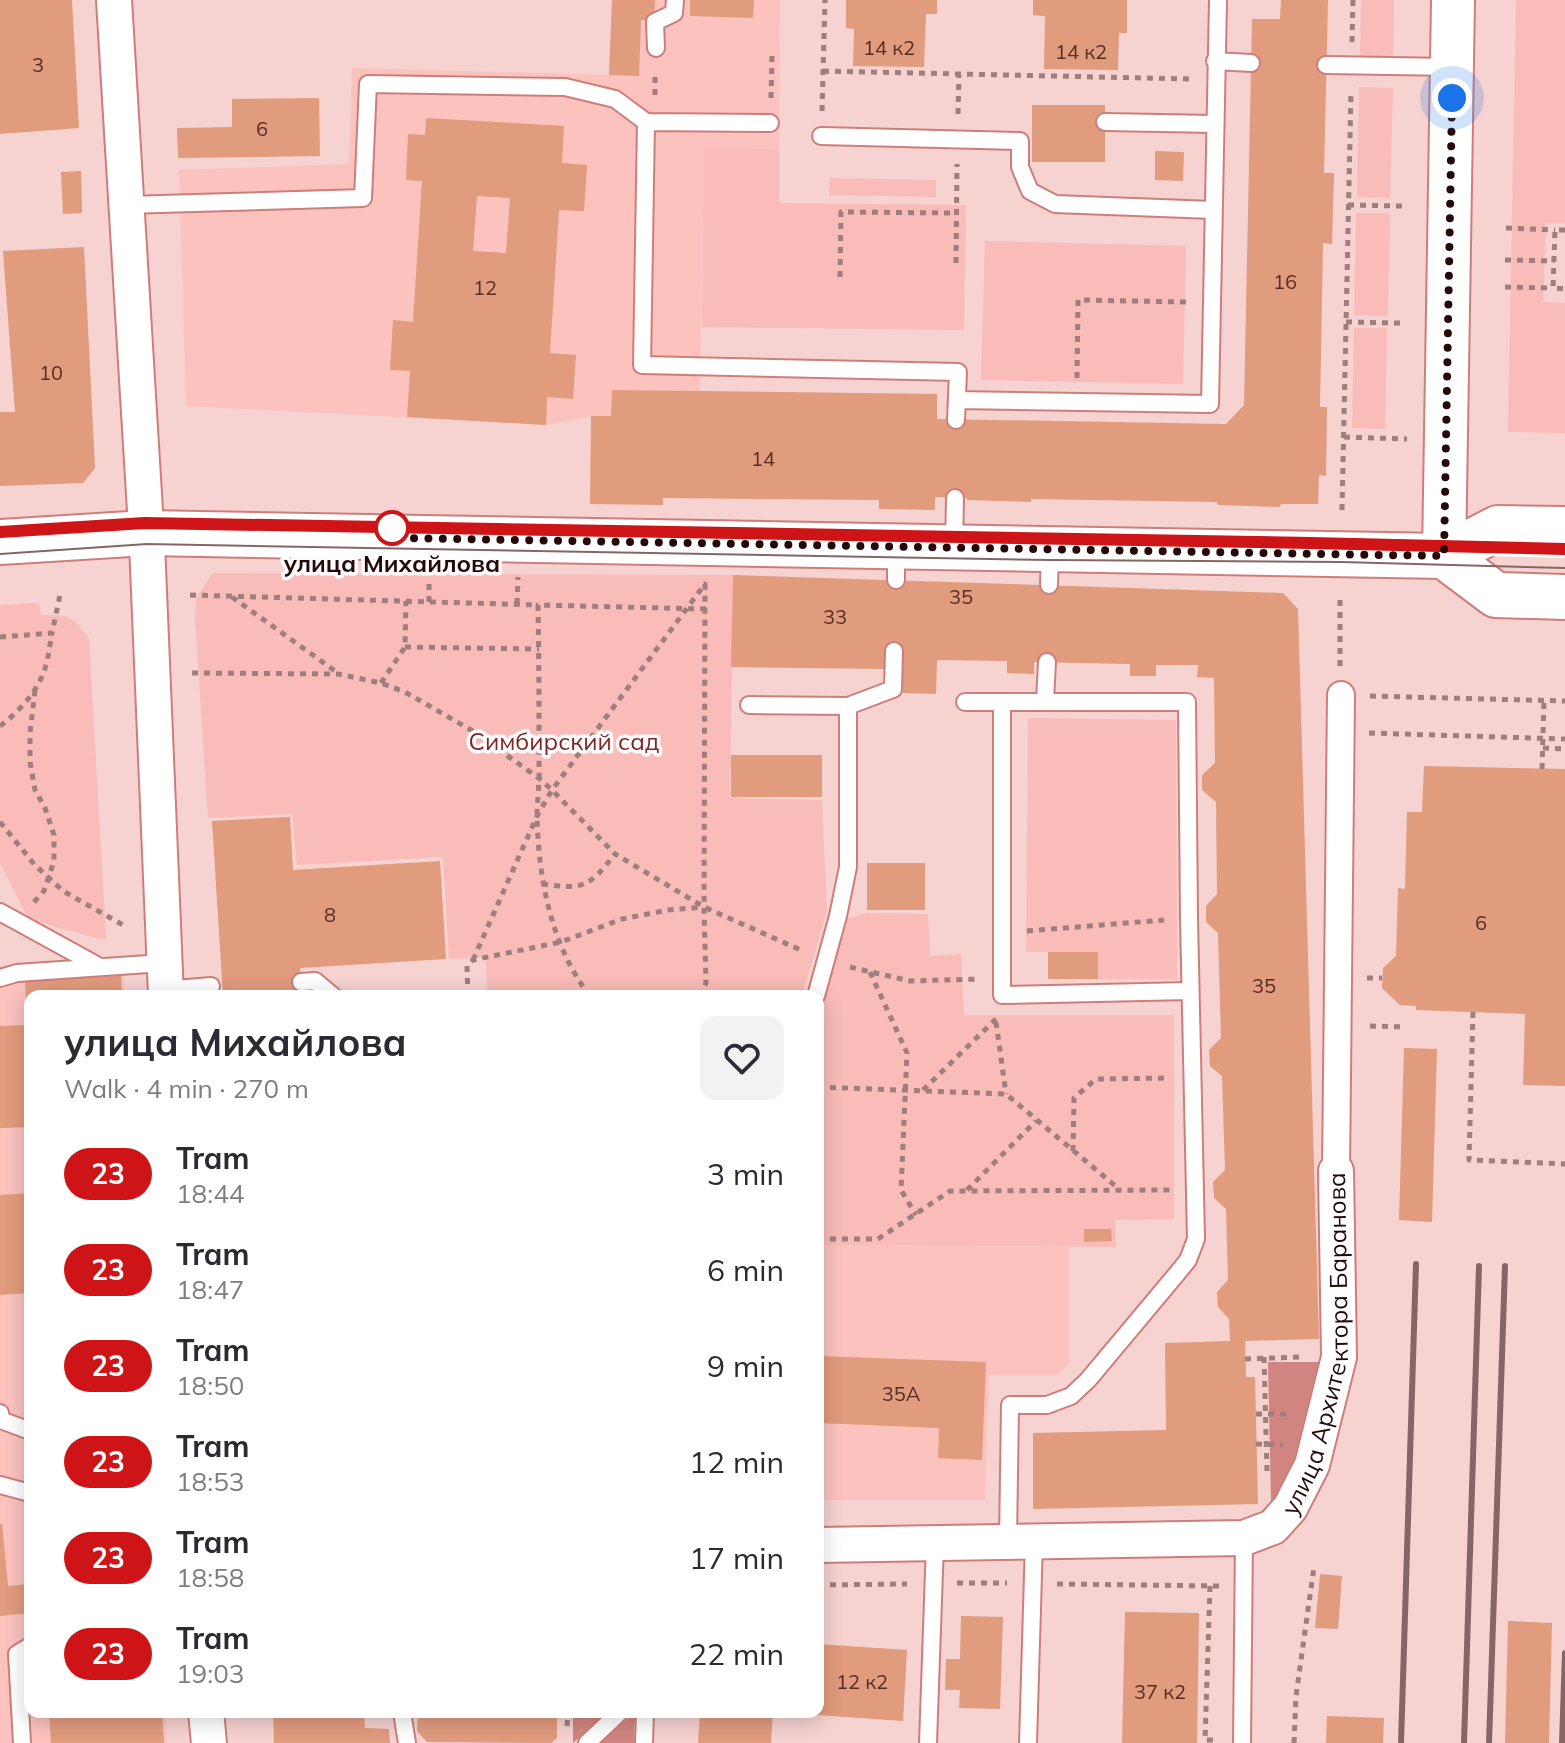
<!DOCTYPE html>
<html lang="en">
<head>
<meta charset="utf-8">
<style>
	body { margin:0; font-family:Mulish,sans-serif; background:#f2f2f3; color:#2b2b33; height:100vh; display:flex; flex-direction:column; font-size:30px; white-space:nowrap }
	* { box-sizing:border-box; margin:0 }
	p { font-size:26px; color:#7c7c81 }
	.icon { flex:none; width:44px; height:44px; fill:none; stroke:currentColor; stroke-width:2; stroke-linecap:round; stroke-linejoin:round }
	.map { position:relative; flex:1; overflow:hidden }
	.panel { position:absolute; left:24px; top:990px; width:800px; height:728px; display:flex; flex-direction:column; background:#fff; border-radius:16px; box-shadow:0 4px 20px #0003 }
	.panel>* { flex:none }
	.badge { padding:0 16px; border-radius:26px; font-size:28px; line-height:52px }
	.you { position:absolute; width:40px; height:40px; margin:-20px; border:6px solid #fff; border-radius:50%; background:#1a73e8; box-shadow:0 0 0 12px #1a73e833 }
	.map>.badge { position:absolute; translate:-50% -50%; box-shadow:0 0 0 4px #fff }
	.round { display:grid; place-items:center; flex:none; width:84px; height:84px; border-radius:16px; background:#f2f2f3 }
	.overview { display:flex; align-items:center; justify-content:space-between; height:136px; padding:0 40px }
	h1 { font-size:38px; font-weight:700; line-height:60px }
	ul { padding:0; list-style:none }
	li { display:flex; align-items:center; gap:24px; height:96px; padding:0 40px }
	li div { flex:1 }
	li b { display:block; font-size:30px }
	li em { font-style:normal }
	li .badge { min-width:88px; font-weight:700; text-align:center }
	.map>svg:first-child { display:block }
	.built { fill:#fbc2be }
	.green { fill:#f9bcb8 }
	.forest { fill:#d18581 }
	.building { fill:#e19b7d; fill-rule:evenodd }
	.lines { fill:none; stroke-linecap:round; stroke-linejoin:round }
	.service-casing { stroke:#ce7e7a; stroke-width:20 }
	.pedestrian-casing { stroke:#ce7e7a; stroke-width:30 }
	.minor-casing { stroke:#ce7e7a; stroke-width:38 }
	.tertiary-casing { stroke:#ce7e7a; stroke-width:46 }
	.secondary-casing { stroke:#ce7e7a; stroke-width:48 }
	.path { stroke:#9f7e7c; stroke-width:5; stroke-dasharray:6 6; stroke-linecap:butt }
	.service { stroke:#fff; stroke-width:16 }
	.pedestrian { stroke:#fff; stroke-width:26 }
	.minor { stroke:#fff; stroke-width:34 }
	.tertiary { stroke:#fff; stroke-width:42 }
	.secondary { stroke:#fff; stroke-width:44 }
	.tram { stroke:#866665; stroke-width:2 }
	.rail { stroke:#866665; stroke-width:6 }
	.line-casing { stroke:#fff; stroke-width:18 }
	.line { stroke:#ce1417; stroke-width:12 }
	.walk { stroke:#250808; stroke-width:8; stroke-dasharray:0 14.4 }
	.stop-dot { fill:#fff; stroke:#ce1417; stroke-width:4 }
	.labels { text-anchor:middle; dominant-baseline:central; stroke-width:7; stroke-linejoin:round; paint-order:stroke }
	.number-label { font-size:20px; fill:#542d25 }
	.stop-label { font-size:24px; font-weight:bold; fill:#250808; stroke:#fdfdfd }
	.park-label { font-size:24px; fill:#812628; stroke:#fdfdfd }
	.street-label { font-size:24px; fill:#250808; stroke:#fdfdfd }
</style>
</head>
<body>
<div class="map">
<svg width="1565" height="1743" viewBox="0 0 1565 1743">
	<rect width="100%" height="100%" fill="#f6d2d0"/>
	<path class="built" d="M612 0H780L779 149H704L700 391 612 390 611 416H591L546 425 186 406 179 170 349 164 352 68 609 75Z
		M123 971 124 996H30V1712H165L167 1743H0V983L24 978Z
		M818 1245 1069 1247V1364L1057 1375H989L985 1500H818Z"/>
	<path class="green" d="M1361 0H1394L1393 58H1360Z
		M1516 0H1565V223H1546L1543 302 1565 303V433L1508 432Z
		M1359 87 1393 88 1390 198 1357 197Z
		M704 148 779 149V203L966 205 964 330 702 327Z
		M830 178 936 180V197L829 195Z
		M1356 213H1390L1388 316 1354 315Z
		M985 241 1186 246 1183 384 981 380Z
		M1354 328H1387L1385 429 1352 428Z
		M213 573 733 575 730 798 822 800 827 911 802 996H487L486 957 449 959 443 857 297 865 292 814 208 818 195 619 196 598Z
		M39 603 41 615C68 615 73 615 89 639L106 939 95 938 29 919 0 864V605Z
		M1028 718 1176 720 1177 979H1098L1097 952H1026Z
		M866 913 928 914 930 956 961 954 964 1015H1174V1219L1115 1220 1116 1247 818 1245V1138L823 1008 846 919Z"/>
	<path class="forest" d="M1268 1362H1321L1304 1442 1283 1493 1271 1503Z
		M573 1712H602V1717L573 1743Z
		M635 1713 634 1743H598Z"/>
	<path class="building" d="M0 0H72L79 128 0 134Z
		M612 0H655L654 20H641L639 76 609 75Z
		M690 0H754L753 18 690 16Z
		M846 0H937V14H926L924 67 853 66 854 29 846 28Z
		M1033 0H1127V33H1119L1118 70 1044 69 1045 16 1033 15Z
		M1281 0H1328L1324 173H1334L1332 244 1323 243 1320 407H1327L1326 476 1319 475 1318 504H1281L1280 507 1218 505 1217 502 1031 499V502L967 500V498L935 497V510L879 509V500L663 498V505L590 504 591 416H611L612 390 937 394V419L1226 424 1244 405 1252 19H1280Z
		M319 98 320 156 178 158 177 128 232 127V99Z
		M1032 105H1105V162H1032Z
		M426 118 564 126 562 163 587 165 584 211 559 210 550 353 576 355 573 399 547 397 546 425 407 417 410 371 390 370 393 320 413 322 422 181 406 180 408 134 425 135ZM477 196 510 198 506 253 473 251Z
		M1155 151 1184 152 1183 181 1155 180Z
		M81 171 82 213 63 214 61 172Z
		M84 247 95 468 83 483 0 486V412H15L3 251Z
		M733 575 1283 593 1298 609 1319 1339 1245 1341 1246 1377H1255L1258 1504 1033 1509V1433L1166 1430 1165 1343 1230 1341 1229 1319 1218 1307 1217 1292 1228 1280 1226 1209 1214 1198 1213 1182 1225 1170 1222 1076 1210 1066 1209 1050 1221 1038 1218 933 1206 922V906L1217 894 1216 802 1202 790V775L1215 763 1214 678 1197 677 1198 665H1156V676H1130V664L1034 662V674L1007 673V661L937 660 936 694 902 693 903 652 886 651V669L731 667Z
		M731 755H822V797H731Z
		M1424 766 1565 769V1086L1523 1085 1525 1014 1416 1010V1006L1400 1005 1382 988 1383 968 1396 956 1398 888 1405 889 1407 812H1422Z
		M290 817 293 870 440 861 446 959 300 968 302 996H223L212 821Z
		M867 863H925V910H867Z
		M1048 952H1098V979H1048Z
		M121 974 122 996H30V1127L0 1128V1026L27 1025 25 979Z
		M1404 1048 1437 1049 1432 1222 1399 1220Z
		M30 1193V1293L0 1295V1195Z
		M1084 1229H1111L1112 1241 1084 1242Z
		M818 1356 986 1362 982 1460 938 1458 939 1428 818 1423Z
		M0 1524H2L8 1586 30 1584V1613L0 1616Z
		M1320 1574 1342 1576 1338 1629 1315 1628Z
		M1125 1612 1199 1613 1197 1743H1122Z
		M961 1616 1003 1617 1000 1709 959 1708 960 1690H945L946 1659H960Z
		M1508 1621 1552 1623 1549 1743H1505Z
		M818 1644 907 1650 903 1721 802 1714V1712H818Z
		M49 1712H162L164 1743H51Z
		M273 1712H364L365 1728 389 1729 390 1743H274Z
		M418 1712H557V1738L551 1743 427 1742 417 1731Z
		M700 1712H773L771 1743H698Z
		M1327 1716 1384 1718 1383 1743H1326Z"/>
	<g class="lines">
		<g class="service-casing">
			<path id="service" d="M656 48 655 22 674 13 675 0
				M1215 61 1251 63
				M1326 65 1452 67
				M646 122 770 123
				M1105 122 1214 124
				M821 136 1020 141V167L1030 191 1055 204 1213 210
				M126 205 363 198 368 84 565 87 615 99 646 122 642 365 958 372 956 420
				M957 400 1210 404 1218 0
				M954 546 955 498
				M896 580V549
				M1049 585 1050 551
				M1045 701 1047 662
				M965 702H1187L1189 918 1196 1239 1188 1260 1175 1276 1088 1380 1071 1396 1047 1405H1010L1008 1541
				M1002 702V995L1190 991
				M749 705 848 706
				M0 912 100 967
				M0 978 17 973 163 963
				M301 982 315 981 333 996
				M165 990 211 986
				M816 996 838 916 848 867V706L893 689 894 651
				M0 1413 1 1420 30 1431
				M0 1485 30 1493
				M402 1712 407 1743
				M22 1743 17 1654 30 1646
				M587 1743 620 1712
				M644 1743 645 1712
				M928 1743 935 1543
				M1028 1743 1034 1541
				M1242 1743 1244 1538"/>
		</g>
		<g class="pedestrian-casing">
			<path id="pedestrian" d="M1336 1171 1341 695"/>
		</g>
		<g class="minor-casing">
			<g id="minor">
				<path d="M114 0 147 544 166 996"/>
				<path id="s1" d="M818 1545 1244 1538 1273 1527 1290 1508 1312 1465 1339 1357 1336 1171"/>
				<path d="M206 1712 209 1743"/>
			</g>
		</g>
		<g class="tertiary-casing">
			<path id="tertiary" d="M1444 556 1453 0"/>
		</g>
		<g class="secondary-casing">
			<path id="secondary" d="M0 542 146 533 1444 556 1498 528 1565 529
				M1444 556 1496 595 1565 597"/>
		</g>
		<path class="path" d="M1352 42 1353 0
			M823 71 1190 79
			M655 95V73
			M771 98 772 55
			M822 111 825 0
			M958 114 959 75
			M1348 205 1402 206
			M1506 228 1555 230
			M1565 230H1555L1553 288 1565 289
			M1505 260 1554 261
			M956 263 957 164
			M840 277 841 212 957 213
			M1505 287 1553 288
			M1346 322 1400 323
			M1077 378 1078 300 1186 302
			M1344 437 1407 439
			M1342 510 1351 92
			M190 595 538 605
			M232 597 338 673
			M1340 600V666
			M429 602V579
			M517 604 518 577
			M0 637 52 633 60 595
			M405 647 539 649
			M192 673 338 674 381 683 405 692 471 730 540 779 552 790 615 854 704 907 803 951
			M381 683 405 647 406 601
			M1370 696 1565 701
			M0 726C19 712 40 689 46 665 49 654 50 643 52 633
			M1369 733 1565 739
			M1543 748 1565 749
			M1542 769 1544 700
			M0 822 34 864 63 891 123 925
			M542 884C584 890 589 887 615 854
			M34 902 44 891 54 861V835L45 808 35 790 30 762V733L35 690
			M1027 931 1164 920
			M473 960 537 816 552 790 705 584 704 907 706 983 700 996
			M850 967 910 981 979 979
			M870 972 907 1053 901 1190 916 1215
			M1367 978H1382
			M468 996 467 966 473 960 561 942 622 919 668 910 703 907
			M590 996C551 946 539 880 537 818 537 800 540 781 539 763 539 710 539 658 538 605L706 609
			M1473 1012 1469 1160 1565 1164
			M996 1022 1006 1094
			M1370 1026 1405 1027
			M818 1087 1006 1094 1119 1189
			M923 1090 996 1019
			M1073 1151 1074 1098 1096 1079 1167 1078
			M967 1190 1036 1121
			M818 1239H878L950 1191 1171 1190
			M1264 1357 1267 1472
			M1245 1359 1302 1357
			M1256 1414H1291
			M1256 1444 1283 1445
			M957 1583H1007
			M1057 1584 1219 1586
			M818 1585 907 1584
			M1210 1586 1205 1740H1217
			M567 1726 568 1712
			M1294 1743 1296 1696 1314 1567"/>
		<use href="#service" class="service"/>
		<use href="#pedestrian" class="pedestrian"/>
		<use href="#minor" class="minor"/>
		<use href="#tertiary" class="tertiary"/>
		<use href="#secondary" class="secondary"/>
		<path class="tram" d="M0 532 145 523 1341 544 1565 550
			M0 554 147 544 1050 560 1341 562 1565 568"/>
		<path class="rail" d="M1401 1743 1416 1264
			M1464 1743 1479 1266
			M1489 1743 1505 1266
			M1562 1743 1565 1653"/>
	</g>
	<g class="lines">
		<g class="line-casing">
			<path id="line" d="M0 532 145 523 1311 543 1565 549"/>
		</g>
		<use href="#line" class="line"/>
		<path class="walk" d="M392 528 396 538 1444 556 1452 98"/>
	</g>
	<circle class="stop-dot" cx="392" cy="528" r="16"/>
	<g class="labels">
		<g class="number-label">
			<text x="889" y="47">14 к2</text>
			<text x="1081" y="51">14 к2</text>
			<text x="38" y="64">3</text>
			<text x="262" y="128">6</text>
			<text x="1285" y="281">16</text>
			<text x="485" y="287">12</text>
			<text x="51" y="372">10</text>
			<text x="763" y="458">14</text>
			<text x="961" y="596">35</text>
			<text x="835" y="616">33</text>
			<text x="330" y="914">8</text>
			<text x="1481" y="922">6</text>
			<text x="1264" y="985">35</text>
			<text x="901" y="1393">35А</text>
			<text x="862" y="1681">12 к2</text>
			<text x="1160" y="1691">37 к2</text>
		</g>
		<g class="stop-label">
			<text x="392" y="563">улица Михайлова</text>
		</g>
		<g class="park-label">
			<text x="564" y="741">Симбирский сад</text>
		</g>
		<g class="street-label">
			<text stroke="none"><textPath href="#s1" startOffset="652">улица Архитектора Баранова</textPath></text>
		</g>
	</g>
</svg>
<div class="you" style="left:1452px;top:98px"></div>
<section class="panel">
<div class="overview"><div><h1>улица Михайлова</h1><p>Walk · 4 min · 270 m</p></div><a class="round"><svg class="icon" aria-label="heart" viewBox="0 0 24 24"><path d="M12 20l-8-8c-3-5 5-10 8-4 3-6 11-1 8 4z"/></svg></a></div>
<ul>
<li><span class="badge" style="background:#ce1417;color:#fff">23</span><div><b>Tram</b><p>18:44</p></div><em>3 min</em></li>
<li><span class="badge" style="background:#ce1417;color:#fff">23</span><div><b>Tram</b><p>18:47</p></div><em>6 min</em></li>
<li><span class="badge" style="background:#ce1417;color:#fff">23</span><div><b>Tram</b><p>18:50</p></div><em>9 min</em></li>
<li><span class="badge" style="background:#ce1417;color:#fff">23</span><div><b>Tram</b><p>18:53</p></div><em>12 min</em></li>
<li><span class="badge" style="background:#ce1417;color:#fff">23</span><div><b>Tram</b><p>18:58</p></div><em>17 min</em></li>
<li><span class="badge" style="background:#ce1417;color:#fff">23</span><div><b>Tram</b><p>19:03</p></div><em>22 min</em></li>
</ul>
</section>
</div>
</body>
</html>
